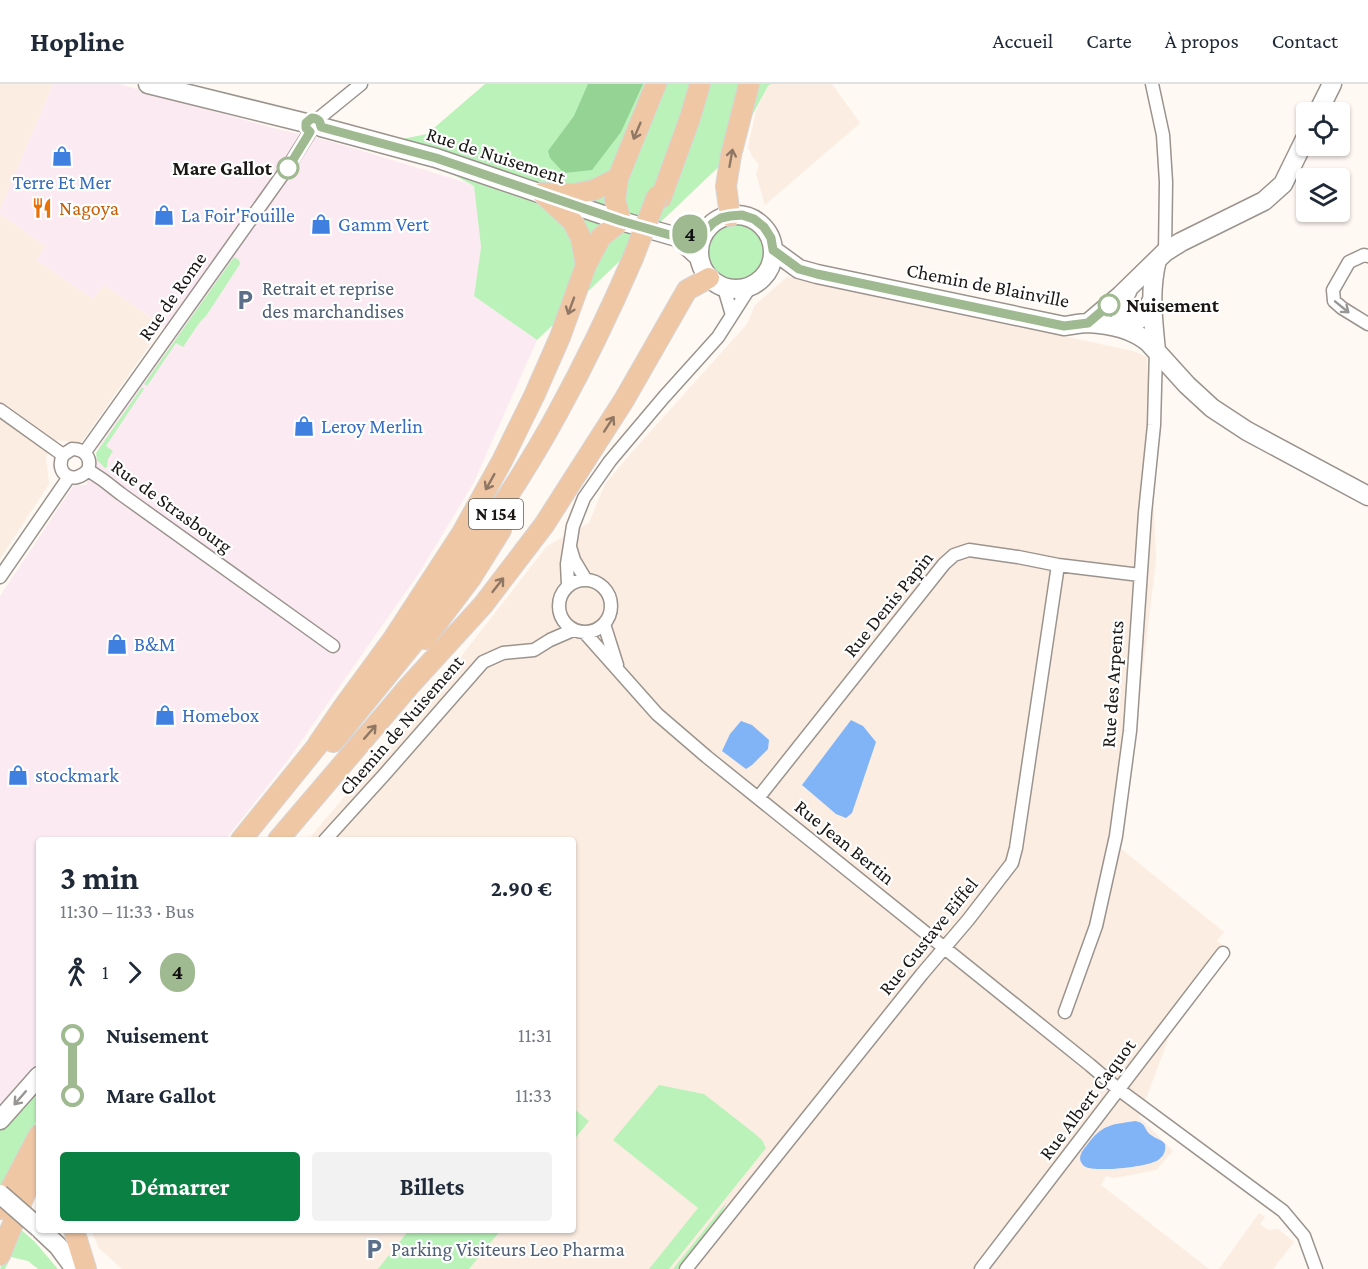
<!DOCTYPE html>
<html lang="fr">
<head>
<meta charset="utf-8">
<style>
	body { margin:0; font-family:"Crimson Pro",serif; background:#f2f2f3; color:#1f2937; height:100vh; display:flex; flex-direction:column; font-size:22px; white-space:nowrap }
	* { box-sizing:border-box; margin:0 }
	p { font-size:20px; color:#747a83 }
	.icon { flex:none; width:33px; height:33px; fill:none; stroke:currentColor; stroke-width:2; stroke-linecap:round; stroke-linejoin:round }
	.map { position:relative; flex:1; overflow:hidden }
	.details { position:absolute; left:36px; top:753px; width:540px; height:396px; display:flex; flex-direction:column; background:#fff; border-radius:6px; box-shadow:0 2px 4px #0004 }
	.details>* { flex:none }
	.badge { padding:0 12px; border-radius:20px; font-size:21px; line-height:39px }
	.tools { position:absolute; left:1296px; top:18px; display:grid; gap:12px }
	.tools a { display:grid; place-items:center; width:54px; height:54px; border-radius:6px; background:#fff; box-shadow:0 2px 4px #0004; font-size:30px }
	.map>.badge { position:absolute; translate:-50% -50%; box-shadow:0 0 0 3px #fff }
	.legs { display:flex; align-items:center; gap:9px; height:66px; padding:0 24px; font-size:20px }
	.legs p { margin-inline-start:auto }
	.summary { display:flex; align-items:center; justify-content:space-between; height:102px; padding:0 24px }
	h1 { font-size:33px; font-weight:700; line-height:45px }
	.button { display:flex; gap:12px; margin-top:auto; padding:12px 24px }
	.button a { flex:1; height:69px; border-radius:6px; background:#0b8043; color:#fff; font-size:24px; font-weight:700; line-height:69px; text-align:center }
	.button a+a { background:#f2f2f3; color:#1f2937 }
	ul { padding:0 24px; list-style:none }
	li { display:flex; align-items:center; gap:21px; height:60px; font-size:22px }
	li i { display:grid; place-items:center; width:9px; height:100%; margin:0 8px; background:currentColor }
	li i::after { content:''; width:15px; height:15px; margin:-8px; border:4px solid; border-radius:50%; background:#fff }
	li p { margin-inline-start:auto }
	li:first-child i { background:linear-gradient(#0000 50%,currentColor 0) }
	li:last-child i { background:linear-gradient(currentColor 50%,#0000 0) }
	header { display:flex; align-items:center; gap:36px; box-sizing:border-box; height:84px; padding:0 30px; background:#fff; border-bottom:2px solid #e0e1e3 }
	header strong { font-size:28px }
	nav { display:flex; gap:33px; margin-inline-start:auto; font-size:21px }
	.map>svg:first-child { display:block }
	.commercial { fill:#fceaf3 }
	.built { fill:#fcede2 }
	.green { fill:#bbf2ba }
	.forest { fill:#94d394 }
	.water { fill:#81b4f6 }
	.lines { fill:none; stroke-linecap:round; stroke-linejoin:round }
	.street-casing { stroke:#9b938d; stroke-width:15 }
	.secondary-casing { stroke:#9b938d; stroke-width:21 }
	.primary-casing { stroke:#d6d5d5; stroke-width:22 }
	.street { stroke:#fff; stroke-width:12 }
	.secondary { stroke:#fff; stroke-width:18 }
	.primary { stroke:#efc7a5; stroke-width:20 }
	.secondary-bridge-casing { stroke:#9b938d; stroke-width:21; stroke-linecap:butt }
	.primary-bridge-casing { stroke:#d6d5d5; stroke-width:22; stroke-linecap:butt }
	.secondary-bridge { stroke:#fff; stroke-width:18 }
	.primary-bridge { stroke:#efc7a5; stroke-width:20 }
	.oneway { stroke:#8f7764 }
	.oneway2 { stroke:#989695 }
	.line-1-casing { stroke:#fff; stroke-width:14 }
	.line-1 { stroke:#9fb990; stroke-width:9 }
	.stop-1-dot { fill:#fff; stroke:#9fb990; stroke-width:3 }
	.labels { text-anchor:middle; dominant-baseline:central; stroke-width:4.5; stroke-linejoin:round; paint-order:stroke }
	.shield { fill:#fff; stroke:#5e5c5a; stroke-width:1.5 }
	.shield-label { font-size:18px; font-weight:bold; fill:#191614 }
	.street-label { font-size:20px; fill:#191614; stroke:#fff }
	.stop-label { font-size:20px; font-weight:bold; fill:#191614; stroke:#fff; text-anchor:end }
	.shop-label { font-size:20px; fill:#366cbe; stroke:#fff; text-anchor:start }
	.food-label { font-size:20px; fill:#c56008; stroke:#fff; text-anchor:start }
	.service-label { font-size:20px; fill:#4e5e75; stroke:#fff; text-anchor:start }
</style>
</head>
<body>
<header>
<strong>Hopline</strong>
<nav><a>Accueil</a><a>Carte</a><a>À propos</a><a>Contact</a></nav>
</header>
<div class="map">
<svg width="1368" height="1185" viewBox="0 0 1368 1185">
	<rect width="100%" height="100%" fill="#fff8f3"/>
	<path class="commercial" d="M53 0H119L269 43 329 57 474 101 481 163 474 212 537 256 473 400 419 489 288 676 225 756H39V984L0 1031V512L74 401H86L96 377 99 362 175 250 104 201 93 215 36 176 45 162 0 130V125Z"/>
	<path class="built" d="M0 0H53L0 125Z
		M771 0H832L860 39 765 121 756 90 759 81 752 72 748 63 756 27 768 2Z
		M0 130 45 162 36 176 93 215 104 201 163 242 81 359 57 356 46 373 49 400 0 475Z
		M787 193 1133 267 1147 273 1156 475 1139 619 1120 764 1224 848 1217 857 1230 867 1175 937 1139 1033 1173 1067 1156 1086 1114 1094 1106 1092 1101 1101 1209 1185H122L99 1164 91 1146H573V756H308L449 588 547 462 589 439 605 400 633 367 747 240 755 221Z
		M1259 1129 1265 1133 1260 1140 1268 1146 1278 1145 1294 1158 1273 1185H1219Z"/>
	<path class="green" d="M485 0H771L768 2 731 71 537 256 474 212 481 163 474 102 392 57 427 50Z
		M703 167a32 32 0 1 1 64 0a32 32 0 1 1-64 0Z
		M234 173 239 176 240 180 206 232 200 238 183 263 176 259 147 302 144 300Z
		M142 303 144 305 106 362 113 367 108 375 107 383 105 384 97 376 96 369Z
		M39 999V1032L2 1104 0 1102V1043Z
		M659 1001 704 1010 754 1049 762 1056 766 1064 669 1185H649L698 1124 613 1056Z
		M573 1024 589 1037 573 1057Z
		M726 1119 718 1138 680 1185H673Z
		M17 1142 35 1158 58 1185H38L28 1177 11 1173 5 1185H0Z
		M409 1146H501L469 1185H378Z"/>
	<path class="forest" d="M588 0H643L621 48 592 86 564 89 550 74 548 67 574 32Z"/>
	<path class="water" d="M851 636 863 642 876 658 852 729 846 734 836 730 802 701Z
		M741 637 752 641 769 656 768 665 752 681 746 685 722 667 730 650Z
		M1135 1037C1147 1039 1143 1045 1151 1051 1156 1055 1161 1055 1165 1060 1166 1067 1164 1072 1158 1076 1149 1083 1093 1089 1084 1082 1076 1075 1082 1067 1087 1061 1103 1040 1110 1041 1135 1037Z"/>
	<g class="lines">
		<g class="street-casing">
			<path id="street" d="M1152 0 1163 51 1166 98 1165 168
				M318 35 361 0
				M1368 172 1364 171 1349 178 1333 206 1334 217 1342 224 1368 240
				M724 204 732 231
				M0 326 63 371
				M85 368 288 83 310 48
				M63 371C54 390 74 402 88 386
				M63 371 72 365C85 365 92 374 88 386
				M88 386 103 396 121 410 333 562
				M570 463 574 476 586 496
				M0 493 69 393
				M559 522a26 26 0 1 1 52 0a26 26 0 1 1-52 0Z
				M568 501 567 480 573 442 584 414 610 377 664 313 718 253 750 203
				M604 540 617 581
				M585 549 657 630 707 673 1090 981 1118 1005 1283 1127 1304 1152 1316 1185
				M758 714 944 480 954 471 969 466 1018 473 1058 481 1140 491
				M325 756 384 691 483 578 503 569 534 566 550 556 573 546
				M1065 928 1096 842 1116 752 1130 647 1145 429 1154 341 1156 267
				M686 1185 922 890 968 836 1012 779 1016 764 1058 481
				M981 1185 1223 869"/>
		</g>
		<g class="secondary-casing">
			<path id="secondary" d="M148 0 306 39
				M1318 28 1332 0
				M321 43 436 74 621 137 677 153 699 173
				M699 168a37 37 0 1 1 74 0a37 37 0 1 1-74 0Z
				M773 166 799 185 817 190 1064 242C1072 241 1080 239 1088 239 1109 240 1132 245 1148 258L1187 301 1212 324 1247 347 1368 412
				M1152 216C1144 232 1140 236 1124 245L1120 228 1121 211 1165 168 1181 158 1264 117 1283 100 1306 53
				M1088 239 1121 211 1127 208
				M1156 267C1153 236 1149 207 1157 176
				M0 1036 39 992
				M41 1146 58 1162 75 1185"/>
		</g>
		<g class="primary-casing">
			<path id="primary" d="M542 109 573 138 581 154 586 181
				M542 109 574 110 594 106 618 94
				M661 114 690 34 700 0
				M730 132 726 102 731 71 749 0
				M412 547C464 478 515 407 557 330 585 279 610 227 633 174
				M425 555 471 494 501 446
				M333 658 428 541
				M318 660 344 622 393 555 462 449 502 377 534 312 560 253 586 181 601 153 621 137 615 116 618 94 656 0
				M241 756 326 651
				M278 756 410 601 483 521 544 441 624 316 687 206 709 194
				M0 1125 39 1051
				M74 1146 86 1185
				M0 1171 39 1076"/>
		</g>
		<use href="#street" class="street"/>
		<use href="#secondary" class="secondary"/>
		<use href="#primary" class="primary"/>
		<g class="secondary-bridge-casing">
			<path id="secondary-bridge" d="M0 1110 39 1144"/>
		</g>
		<g class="primary-bridge-casing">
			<path id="primary-bridge" d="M633 174 657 112"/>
		</g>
		<use href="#secondary-bridge" class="secondary-bridge"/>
		<use href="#primary-bridge" class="primary-bridge"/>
	</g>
	<defs><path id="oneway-shaft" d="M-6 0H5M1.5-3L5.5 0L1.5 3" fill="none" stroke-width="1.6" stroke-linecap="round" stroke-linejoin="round" transform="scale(1.5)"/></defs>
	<g class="oneway">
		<use href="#oneway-shaft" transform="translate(637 47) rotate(113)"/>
		<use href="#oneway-shaft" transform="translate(731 74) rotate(-80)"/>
		<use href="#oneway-shaft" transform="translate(571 222) rotate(110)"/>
		<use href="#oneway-shaft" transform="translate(609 340) rotate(-57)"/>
		<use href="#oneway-shaft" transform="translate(490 398) rotate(119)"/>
		<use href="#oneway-shaft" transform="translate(498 501) rotate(-52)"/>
		<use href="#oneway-shaft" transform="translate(370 648) rotate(-49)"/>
	</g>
	<g class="oneway2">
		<use href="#oneway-shaft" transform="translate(1342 223) rotate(39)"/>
		<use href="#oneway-shaft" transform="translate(20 1014) rotate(131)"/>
	</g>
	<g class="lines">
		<g class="line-1-casing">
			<path id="line-1" d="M288 84 310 48 306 44V39L312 34C319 35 320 37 321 43L436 74 621 137 677 153 707 145 713 139 721 134 730 132 742 131 754 135 764 143 771 154 773 166 799 185 817 190 1064 242 1088 239 1109 221"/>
		</g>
		<use href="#line-1" class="line-1"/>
	</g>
	<defs>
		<g id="shop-bare" transform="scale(1.62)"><path d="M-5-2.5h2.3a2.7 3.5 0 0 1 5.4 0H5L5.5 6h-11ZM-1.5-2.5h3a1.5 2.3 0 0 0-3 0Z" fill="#3f7fe0" stroke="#fff" stroke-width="2.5" paint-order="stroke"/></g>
		<g id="restaurant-bare" transform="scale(1.62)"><path d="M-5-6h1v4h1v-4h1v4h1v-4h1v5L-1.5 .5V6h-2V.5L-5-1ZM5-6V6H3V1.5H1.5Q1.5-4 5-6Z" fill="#e8710a" stroke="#fff" stroke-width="2.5" paint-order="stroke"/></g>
		<g id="parking-bare" transform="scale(1.62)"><path d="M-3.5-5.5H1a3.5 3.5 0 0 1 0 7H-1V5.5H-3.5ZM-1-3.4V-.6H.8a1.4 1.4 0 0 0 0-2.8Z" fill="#5c6f8a" stroke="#fff" stroke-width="2.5" paint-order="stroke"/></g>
	</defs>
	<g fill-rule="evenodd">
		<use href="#shop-bare" x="62" y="72"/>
		<use href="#restaurant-bare" x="42" y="124"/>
		<use href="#shop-bare" x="164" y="131"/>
		<use href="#shop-bare" x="321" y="140"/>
		<use href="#parking-bare" x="245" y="216"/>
		<use href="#shop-bare" x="304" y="342"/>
		<use href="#shop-bare" x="117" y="560"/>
		<use href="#shop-bare" x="165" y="631"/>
		<use href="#shop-bare" x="18" y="691"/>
		<use href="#parking-bare" x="374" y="1165"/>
	</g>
	<g class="stop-1-dot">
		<circle cx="288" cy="84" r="10"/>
		<circle cx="1109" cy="221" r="10"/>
	</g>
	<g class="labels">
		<rect class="shield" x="469" y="415" width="54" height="30" rx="4.5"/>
		<g class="shield-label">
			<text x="496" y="430">N 154</text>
		</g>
		<g class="street-label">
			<text transform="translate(496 71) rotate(18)">Rue de Nuisement</text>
			<text transform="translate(988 201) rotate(11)">Chemin de Blainville</text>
			<text transform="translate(172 212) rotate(-55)">Rue de Rome</text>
			<text transform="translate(172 422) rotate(36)">Rue de Strasbourg</text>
			<text transform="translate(888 520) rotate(-51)">Rue Denis Papin</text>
			<text transform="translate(1112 600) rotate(-86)">Rue des Arpents</text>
			<text transform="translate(401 641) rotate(-49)">Chemin de Nuisement</text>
			<text transform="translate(845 758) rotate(39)">Rue Jean Bertin</text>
			<text transform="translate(928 852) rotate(-51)">Rue Gustave Eiffel</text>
			<text transform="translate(1087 1015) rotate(-53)">Rue Albert Caquot</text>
		</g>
		<g class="stop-label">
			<text x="272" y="84">Mare Gallot</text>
			<text x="1126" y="221" text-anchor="start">Nuisement</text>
		</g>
		<g class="shop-label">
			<text x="62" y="98" text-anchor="middle">Terre Et Mer</text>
			<text x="181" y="131">La Foir'Fouille</text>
			<text x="338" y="140">Gamm Vert</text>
			<text x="321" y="342">Leroy Merlin</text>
			<text x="134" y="560">B&amp;M</text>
			<text x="182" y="631">Homebox</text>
			<text x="35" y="691">stockmark</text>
		</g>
		<g class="food-label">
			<text x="59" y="124">Nagoya</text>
		</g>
		<g class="service-label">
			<text x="262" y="204">Retrait et reprise<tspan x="262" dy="23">des marchandises</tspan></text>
			<text x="391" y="1165">Parking Visiteurs Leo Pharma</text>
		</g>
	</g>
</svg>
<div class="tools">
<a><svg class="icon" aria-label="locate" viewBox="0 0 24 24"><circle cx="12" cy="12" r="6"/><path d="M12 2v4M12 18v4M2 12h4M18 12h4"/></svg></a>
<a><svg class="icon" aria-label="layers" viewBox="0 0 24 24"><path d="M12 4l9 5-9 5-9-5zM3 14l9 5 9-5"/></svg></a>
</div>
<b class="badge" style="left:690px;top:150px;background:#9fb990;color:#111">4</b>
<section class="details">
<div class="summary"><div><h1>3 min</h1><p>11:30 – 11:33 · Bus</p></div><b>2.90 €</b></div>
<div class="legs"><svg class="icon" aria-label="walk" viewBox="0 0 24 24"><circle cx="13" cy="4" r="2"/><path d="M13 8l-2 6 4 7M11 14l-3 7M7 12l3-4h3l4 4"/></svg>1<svg class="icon" aria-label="forward" viewBox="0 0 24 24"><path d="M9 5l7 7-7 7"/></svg><b class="badge" style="background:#9fb990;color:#111">4</b></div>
<ul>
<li><i style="color:#9fb990"></i><b>Nuisement</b><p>11:31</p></li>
<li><i style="color:#9fb990"></i><b>Mare Gallot</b><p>11:33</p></li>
</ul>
<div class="button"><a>Démarrer</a><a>Billets</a></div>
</section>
</div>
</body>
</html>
